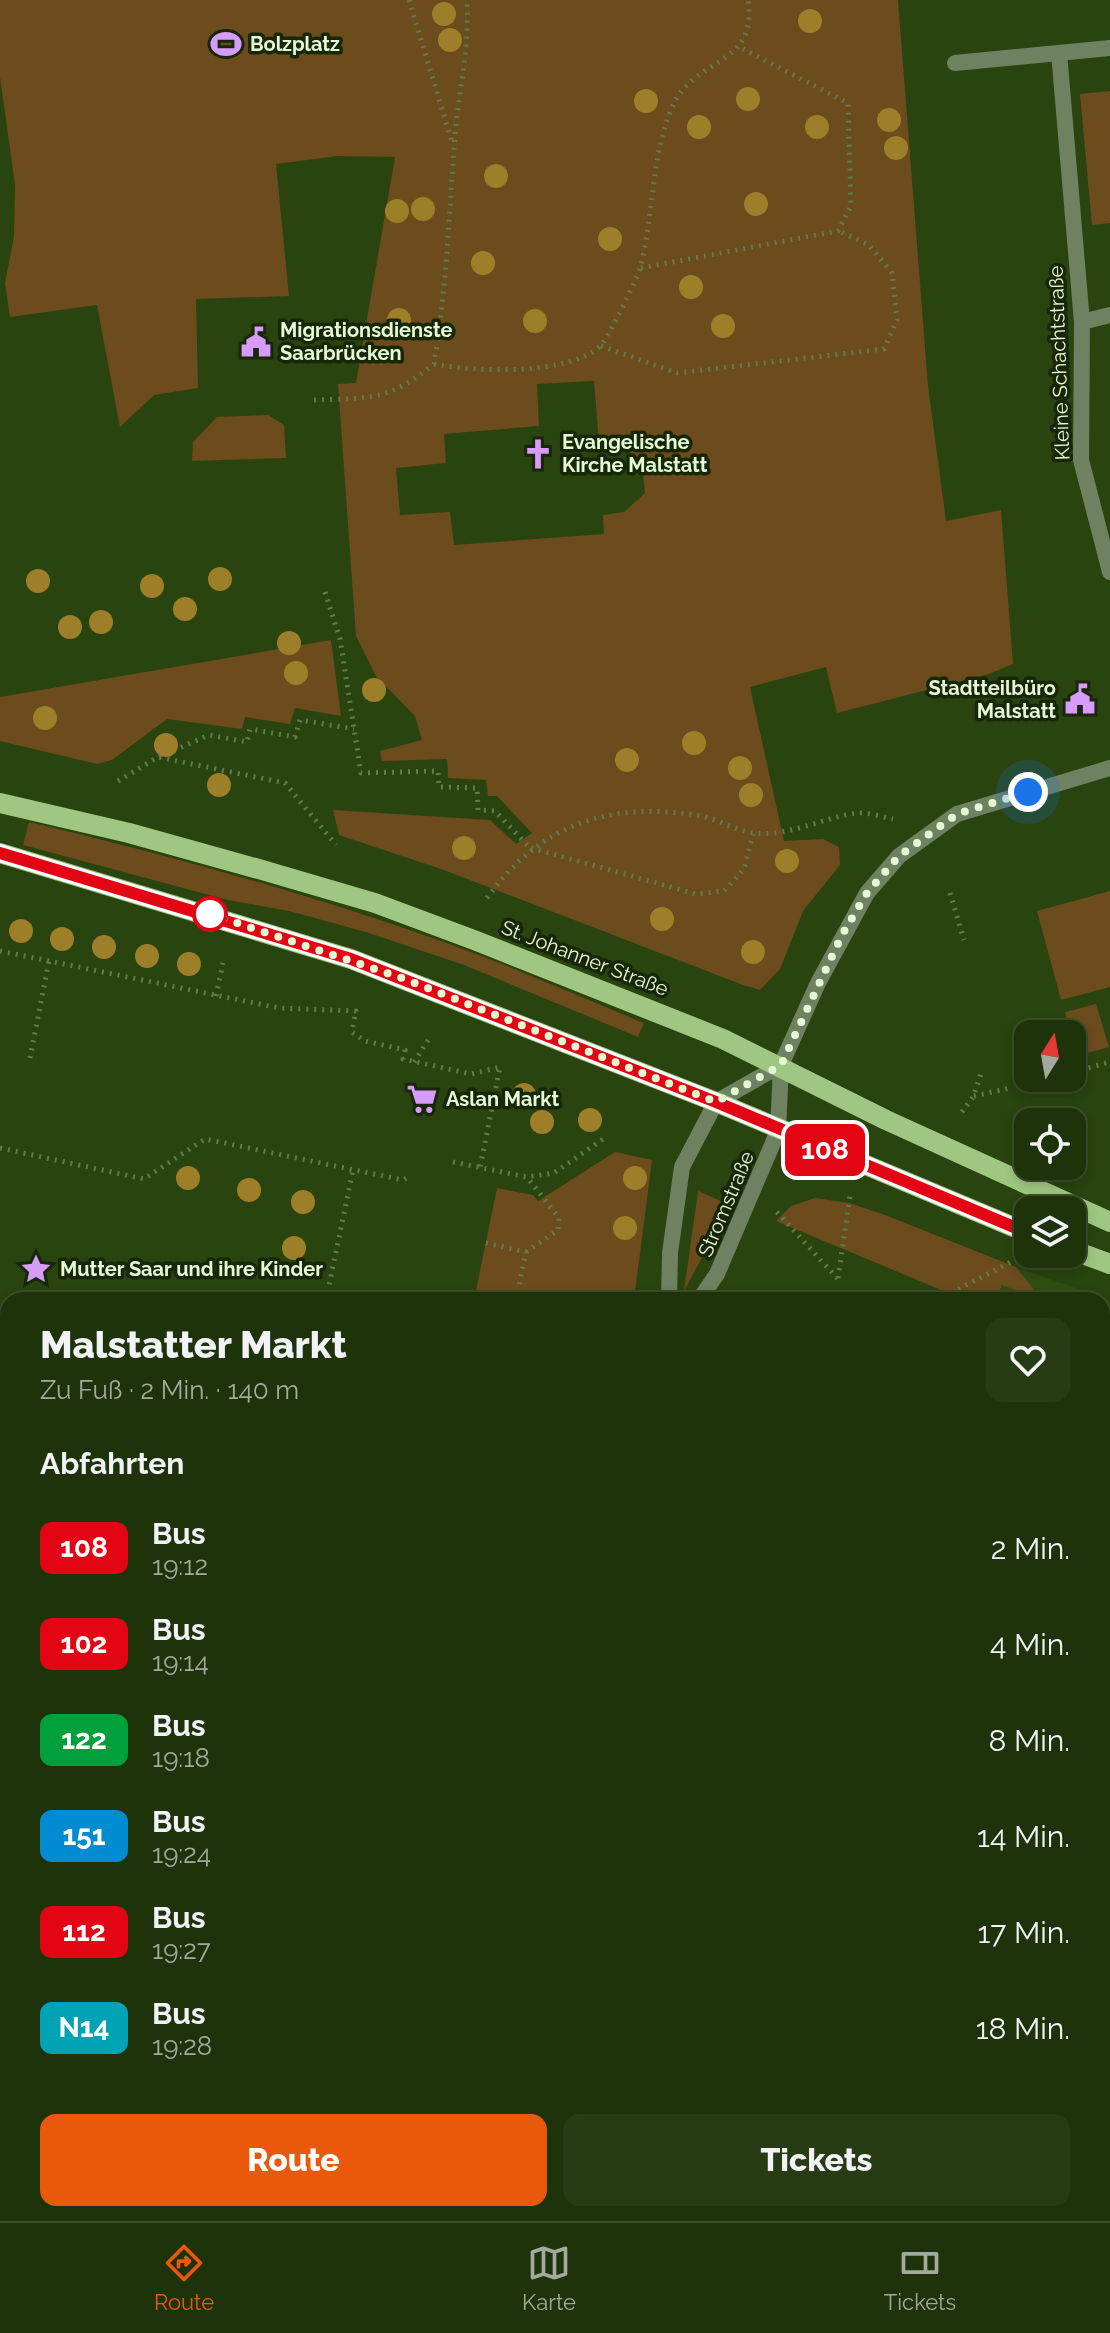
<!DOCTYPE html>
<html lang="de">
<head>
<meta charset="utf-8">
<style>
	body { margin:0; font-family:Raleway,sans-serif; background:#273b14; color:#f1f3f6; height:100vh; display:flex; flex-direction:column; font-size:30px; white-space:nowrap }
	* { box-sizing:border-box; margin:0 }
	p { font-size:26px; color:#a1aa9d }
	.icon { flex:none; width:44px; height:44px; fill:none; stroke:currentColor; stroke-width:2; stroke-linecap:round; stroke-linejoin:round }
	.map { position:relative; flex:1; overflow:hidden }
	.side { position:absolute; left:0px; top:1292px; width:1110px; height:930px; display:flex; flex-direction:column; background:#1f330b; border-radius:24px 24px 0 0; box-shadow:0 4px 12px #0003,0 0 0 2px #3c4e2c }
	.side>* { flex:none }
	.badge { padding:0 16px; border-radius:12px; font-size:28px; line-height:52px }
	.needle { width:52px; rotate:11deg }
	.buttons { position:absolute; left:1014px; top:1020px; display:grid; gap:16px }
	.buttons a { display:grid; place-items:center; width:72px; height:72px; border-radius:16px; background:#1f330b; box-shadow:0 4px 12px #0003,0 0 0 2px #3c4e2c; font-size:40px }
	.you { position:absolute; width:40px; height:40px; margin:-20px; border:6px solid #fff; border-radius:50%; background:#1a73e8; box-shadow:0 0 0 12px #1a73e833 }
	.map>.badge { position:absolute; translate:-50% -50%; box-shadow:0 0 0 4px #fff }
	h2 { padding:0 40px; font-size:30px; line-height:72px }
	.round { display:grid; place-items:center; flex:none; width:84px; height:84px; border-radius:16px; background:#273b14 }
	.summary { display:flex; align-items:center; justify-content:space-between; height:136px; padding:0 40px }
	h1 { font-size:38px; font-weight:800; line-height:60px }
	.cta { display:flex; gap:16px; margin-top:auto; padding:16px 40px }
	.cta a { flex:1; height:92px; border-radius:16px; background:#ea580c; color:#fff; font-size:32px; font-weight:800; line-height:92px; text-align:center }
	.cta a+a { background:#273b14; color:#f1f3f6 }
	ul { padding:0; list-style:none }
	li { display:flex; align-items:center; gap:24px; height:96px; padding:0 40px }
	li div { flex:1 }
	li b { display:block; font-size:30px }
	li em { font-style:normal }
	li .badge { min-width:88px; font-weight:700; text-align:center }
	.tabs { display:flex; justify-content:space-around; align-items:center; height:112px; border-top:2px solid #3c4e2c; background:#1f330b; font-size:22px; color:#a1aa9d }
	.tabs a { display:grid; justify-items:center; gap:4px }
	.tabs .selected { color:#ea580c }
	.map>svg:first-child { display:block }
	.built { fill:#2f4d11 }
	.green { fill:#6c4b1d; fill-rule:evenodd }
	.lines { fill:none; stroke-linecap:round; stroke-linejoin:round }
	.path { stroke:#627b4b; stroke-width:5; stroke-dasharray:2 6; stroke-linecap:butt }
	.minor { stroke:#6e8160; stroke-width:16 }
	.primary { stroke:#9fc781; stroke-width:20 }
	.rail { stroke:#a0b88d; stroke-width:6 }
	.tree { fill:#9d7f29 }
	.line-casing { stroke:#fff; stroke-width:18 }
	.line { stroke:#e30513; stroke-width:12 }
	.walk { stroke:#e4fad5; stroke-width:8; stroke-dasharray:0 14.4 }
	.stop-dot { fill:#fff; stroke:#e30513; stroke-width:4 }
	.labels { text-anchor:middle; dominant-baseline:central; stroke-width:7; stroke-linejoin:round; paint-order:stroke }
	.poi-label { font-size:20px; font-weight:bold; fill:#e4fad5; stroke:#18270a; text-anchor:start }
	.street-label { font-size:20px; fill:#e4fad5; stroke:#18270a }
</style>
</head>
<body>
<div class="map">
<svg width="1110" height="2221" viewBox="0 0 1110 2221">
	<rect width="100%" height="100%" fill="#29440f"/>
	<path class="built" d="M1010 1265 1110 1300V1633L1102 1639V1300H996Z
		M1110 1720V1806L1102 1811V1724Z
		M8 1753V1999L0 2000V1754Z
		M1110 1845V2221H465L466 2214H1102V1850Z
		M8 2062V2160L0 2161V2063Z"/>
	<path class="green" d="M0 0H898L928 386 946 521 1001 510 1013 664 989 674 837 713 826 667 750 687 784 841 823 839 839 847 840 865 803 911 780 969 760 990 743 985 444 870 339 835 333 810 490 820 516 844 532 833 497 796H488L486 780 448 778 447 759 382 761 380 751 422 740 415 716 376 676 356 636 338 384 356 383 395 157 338 156 276 164 289 296 196 299 198 388 154 395 120 427 97 305 10 317 5 283 14 236 15 185 0 77ZM594 381 599 444H619L642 463 645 493 624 512 603 515 604 534 454 545 450 512 400 515 396 468 446 463 444 434 539 426 537 384Z
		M1110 91V223L1092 225 1080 94Z
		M268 415 284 425 286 458 192 461 193 442 217 417Z
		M331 640 341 716 295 708 290 724 245 717 242 729 167 719 112 760 97 764 0 741V697Z
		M29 822C177 857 325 898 468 951 527 973 585 999 644 1023L638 1037 464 965 366 932 289 911 228 900 23 845Z
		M1110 891V987L1061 1000 1037 911Z
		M1096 1004 1109 1047 1077 1056 1065 1012Z
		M615 1152 652 1160 634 1300H474L497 1188 533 1195 538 1201Z
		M698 1191 730 1205 684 1291Z
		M815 1198 849 1203 885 1215 1016 1267 1042 1300 1002 1285 996 1300H965L776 1221 791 1206Z
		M1110 1633V1720L1102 1724V1639Z
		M8 1999V2062L0 2063V2000Z
		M8 2160V2214H466L465 2221H0V2161Z"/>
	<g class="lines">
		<path class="path" d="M409 0 452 142
			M641 268 838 231 851 206 848 103 741 48
			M601 346 677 373 884 349 897 320 892 273 869 245 839 231
			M434 364C474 372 568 376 600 346 607 340 639 276 641 265 654 213 651 154 673 105 696 56 758 67 748 0
			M314 400C371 398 388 401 434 364 446 292 449 220 454 148 457 98 470 50 467 0
			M325 592 340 639 361 773 438 771 439 787 477 788 478 810 495 811 530 848
			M159 757 209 735 247 742 250 729 295 737 300 720 354 729
			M118 781 158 757 285 783 336 845
			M531 848 696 894 724 891 744 869 753 834
			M950 893 964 940
			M487 898C540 824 608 802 696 815 716 818 735 831 755 833 789 837 824 817 857 813 868 812 882 817 893 819
			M0 951 279 1008 356 1011 352 1032 365 1041 405 1050 403 1059 471 1074 500 1067 480 1168
			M216 996 223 963
			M30 1058 49 961
			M414 1062 429 1039
			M1081 1070 1110 1062
			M974 1096 1010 1088
			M962 1112 973 1097 982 1071
			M0 1148 144 1179 205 1139 403 1180 409 1177
			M453 1162 527 1177 554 1173 606 1137
			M777 1212 838 1279
			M486 1243 526 1252 516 1300
			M526 1252 558 1230 559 1218 527 1177
			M838 1278 850 1196
			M326 1300 353 1170
			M937 1300 1011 1262
			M0 1309 8 1311
			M0 1522 8 1524
			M1102 1605 1110 1600
			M400 2214V2221"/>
		<path class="minor" d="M1059 53 1082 322 1081 460 1110 572
			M955 63 1110 48
			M1082 322 1110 315
			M669 1300 670 1253 682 1167 716 1102 781 1065
			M699 1300 717 1274 778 1131 781 1065 818 983 867 893 899 856 957 814 1110 768
			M0 1690 8 1689"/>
		<path class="primary" d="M0 803 129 833 255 868 375 903 474 940 723 1039 886 1120 1110 1222
			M0 853 351 959 716 1102 1028 1233
			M1072 1250 1110 1264"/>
		<path class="rail" d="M1102 1769 1110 1765
			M0 2116 8 2115"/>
	</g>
	<g class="tree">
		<circle cx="444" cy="14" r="12"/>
		<circle cx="810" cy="21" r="12"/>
		<circle cx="450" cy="40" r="12"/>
		<circle cx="748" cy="99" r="12"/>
		<circle cx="646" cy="101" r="12"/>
		<circle cx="889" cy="120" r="12"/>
		<circle cx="699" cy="127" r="12"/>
		<circle cx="817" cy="127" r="12"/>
		<circle cx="896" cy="148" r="12"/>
		<circle cx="496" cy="176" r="12"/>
		<circle cx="756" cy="204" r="12"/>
		<circle cx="423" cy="209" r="12"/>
		<circle cx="397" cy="211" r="12"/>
		<circle cx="610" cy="239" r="12"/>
		<circle cx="483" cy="263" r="12"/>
		<circle cx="691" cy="287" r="12"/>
		<circle cx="399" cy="320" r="12"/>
		<circle cx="535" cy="321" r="12"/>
		<circle cx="723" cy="326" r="12"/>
		<circle cx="220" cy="579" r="12"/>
		<circle cx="38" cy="581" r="12"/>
		<circle cx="152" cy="586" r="12"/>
		<circle cx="185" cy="609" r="12"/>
		<circle cx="101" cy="622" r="12"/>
		<circle cx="70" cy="627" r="12"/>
		<circle cx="289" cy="643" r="12"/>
		<circle cx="296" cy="673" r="12"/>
		<circle cx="374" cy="690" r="12"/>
		<circle cx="45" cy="718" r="12"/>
		<circle cx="694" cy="743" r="12"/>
		<circle cx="166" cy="745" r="12"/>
		<circle cx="627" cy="760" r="12"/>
		<circle cx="740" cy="768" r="12"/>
		<circle cx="219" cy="785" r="12"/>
		<circle cx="751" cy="795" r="12"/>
		<circle cx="464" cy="848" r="12"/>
		<circle cx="787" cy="861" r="12"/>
		<circle cx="662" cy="919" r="12"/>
		<circle cx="21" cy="931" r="12"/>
		<circle cx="62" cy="939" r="12"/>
		<circle cx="104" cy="947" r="12"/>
		<circle cx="753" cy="952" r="12"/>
		<circle cx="147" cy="956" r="12"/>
		<circle cx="189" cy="964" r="12"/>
		<circle cx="524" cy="1095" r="12"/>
		<circle cx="590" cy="1120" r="12"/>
		<circle cx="542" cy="1122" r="12"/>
		<circle cx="188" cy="1178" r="12"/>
		<circle cx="635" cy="1178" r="12"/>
		<circle cx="249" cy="1190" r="12"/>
		<circle cx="303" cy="1202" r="12"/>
		<circle cx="625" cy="1228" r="12"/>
		<circle cx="294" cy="1248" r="12"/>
	</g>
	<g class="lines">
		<g class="line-casing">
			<path id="line" d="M0 853 351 959 716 1102 1028 1233"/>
		</g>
		<use href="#line" class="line"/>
		<path class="walk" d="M210 914 402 978 716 1102 781 1065 842 935 867 893 899 856 957 814 1028 792"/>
	</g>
	<defs>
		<g id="stadium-bare" transform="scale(2.4)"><path d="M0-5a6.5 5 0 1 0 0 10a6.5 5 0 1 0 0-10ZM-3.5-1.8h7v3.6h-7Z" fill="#d79bf9" stroke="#18270a" stroke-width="2.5" paint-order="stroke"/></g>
		<g id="civic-bare" transform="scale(2.4)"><path d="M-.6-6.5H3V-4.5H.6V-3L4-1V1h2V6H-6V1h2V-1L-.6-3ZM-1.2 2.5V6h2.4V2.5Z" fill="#d79bf9" stroke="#18270a" stroke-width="2.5" paint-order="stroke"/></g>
		<g id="church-bare" transform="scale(2.4)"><path d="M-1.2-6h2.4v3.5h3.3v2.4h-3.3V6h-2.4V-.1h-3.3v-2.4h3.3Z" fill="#d79bf9" stroke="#18270a" stroke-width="2.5" paint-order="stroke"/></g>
		<g id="supermarket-bare" transform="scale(2.4)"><path d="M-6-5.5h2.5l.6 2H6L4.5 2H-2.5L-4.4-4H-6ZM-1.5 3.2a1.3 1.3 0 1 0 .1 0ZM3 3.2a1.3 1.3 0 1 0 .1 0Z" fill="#d79bf9" stroke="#18270a" stroke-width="2.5" paint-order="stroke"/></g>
		<g id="sight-bare" transform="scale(2.4)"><path d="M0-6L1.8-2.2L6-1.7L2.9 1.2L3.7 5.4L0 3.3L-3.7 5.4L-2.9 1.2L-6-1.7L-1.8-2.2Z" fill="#d79bf9" stroke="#18270a" stroke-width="2.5" paint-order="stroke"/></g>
	</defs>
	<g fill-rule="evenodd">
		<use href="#stadium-bare" x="226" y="44"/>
		<use href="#civic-bare" x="256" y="342"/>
		<use href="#church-bare" x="538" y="454"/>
		<use href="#civic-bare" x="1080" y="699"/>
		<use href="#supermarket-bare" x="422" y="1099"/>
		<use href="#sight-bare" x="36" y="1269"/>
	</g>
	<circle class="stop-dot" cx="210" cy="914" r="16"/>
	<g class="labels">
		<g class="poi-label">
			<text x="250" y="44">Bolzplatz</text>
			<text x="280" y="330">Migrationsdienste<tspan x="280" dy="23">Saarbrücken</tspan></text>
			<text x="562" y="442">Evangelische<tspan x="562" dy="23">Kirche Malstatt</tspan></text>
			<text x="1056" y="688" text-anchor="end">Stadtteilbüro<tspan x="1056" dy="23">Malstatt</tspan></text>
			<text x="446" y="1099">Aslan Markt</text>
			<text x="60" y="1269">Mutter Saar und ihre Kinder</text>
		</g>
		<g class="street-label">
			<text transform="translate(1059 363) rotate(-92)">Kleine Schachtstraße</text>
			<text transform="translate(585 958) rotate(21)">St. Johanner Straße</text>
			<text transform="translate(726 1204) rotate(-67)">Stromstraße</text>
		</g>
	</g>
</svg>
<div class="buttons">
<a><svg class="needle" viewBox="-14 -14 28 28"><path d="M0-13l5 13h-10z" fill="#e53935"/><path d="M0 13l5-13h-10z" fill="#a1aa9d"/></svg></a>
<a><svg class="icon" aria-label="locate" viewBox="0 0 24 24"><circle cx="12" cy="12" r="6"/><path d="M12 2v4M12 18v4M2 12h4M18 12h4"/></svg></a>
<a><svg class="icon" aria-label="layers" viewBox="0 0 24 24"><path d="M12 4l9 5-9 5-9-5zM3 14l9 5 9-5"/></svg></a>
</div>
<div class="you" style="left:1028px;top:792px"></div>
<b class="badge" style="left:825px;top:1150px;background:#e30513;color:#fff">108</b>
<section class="side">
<div class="summary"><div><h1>Malstatter Markt</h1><p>Zu Fuß · 2 Min. · 140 m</p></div><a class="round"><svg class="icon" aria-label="heart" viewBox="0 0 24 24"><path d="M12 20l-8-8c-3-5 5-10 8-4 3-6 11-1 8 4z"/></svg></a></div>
<h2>Abfahrten</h2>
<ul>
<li><span class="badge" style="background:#e30513;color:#fff">108</span><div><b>Bus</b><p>19:12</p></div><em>2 Min.</em></li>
<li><span class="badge" style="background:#e30513;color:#fff">102</span><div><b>Bus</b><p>19:14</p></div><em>4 Min.</em></li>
<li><span class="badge" style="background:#00a13a;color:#fff">122</span><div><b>Bus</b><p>19:18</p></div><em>8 Min.</em></li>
<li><span class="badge" style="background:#008bd2;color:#fff">151</span><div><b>Bus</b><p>19:24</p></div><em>14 Min.</em></li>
<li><span class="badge" style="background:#e30513;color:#fff">112</span><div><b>Bus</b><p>19:27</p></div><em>17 Min.</em></li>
<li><span class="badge" style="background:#00a3b4;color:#fff">N14</span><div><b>Bus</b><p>19:28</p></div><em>18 Min.</em></li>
</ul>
<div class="cta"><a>Route</a><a>Tickets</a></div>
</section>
</div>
<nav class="tabs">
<a class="selected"><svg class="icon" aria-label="directions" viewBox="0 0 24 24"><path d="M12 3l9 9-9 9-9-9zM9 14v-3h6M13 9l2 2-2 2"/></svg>Route</a>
<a><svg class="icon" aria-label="map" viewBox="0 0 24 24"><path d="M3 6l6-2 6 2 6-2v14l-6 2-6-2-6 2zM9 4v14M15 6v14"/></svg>Karte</a>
<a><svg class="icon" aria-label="tickets" viewBox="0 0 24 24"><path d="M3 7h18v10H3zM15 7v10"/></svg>Tickets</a>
</nav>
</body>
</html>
